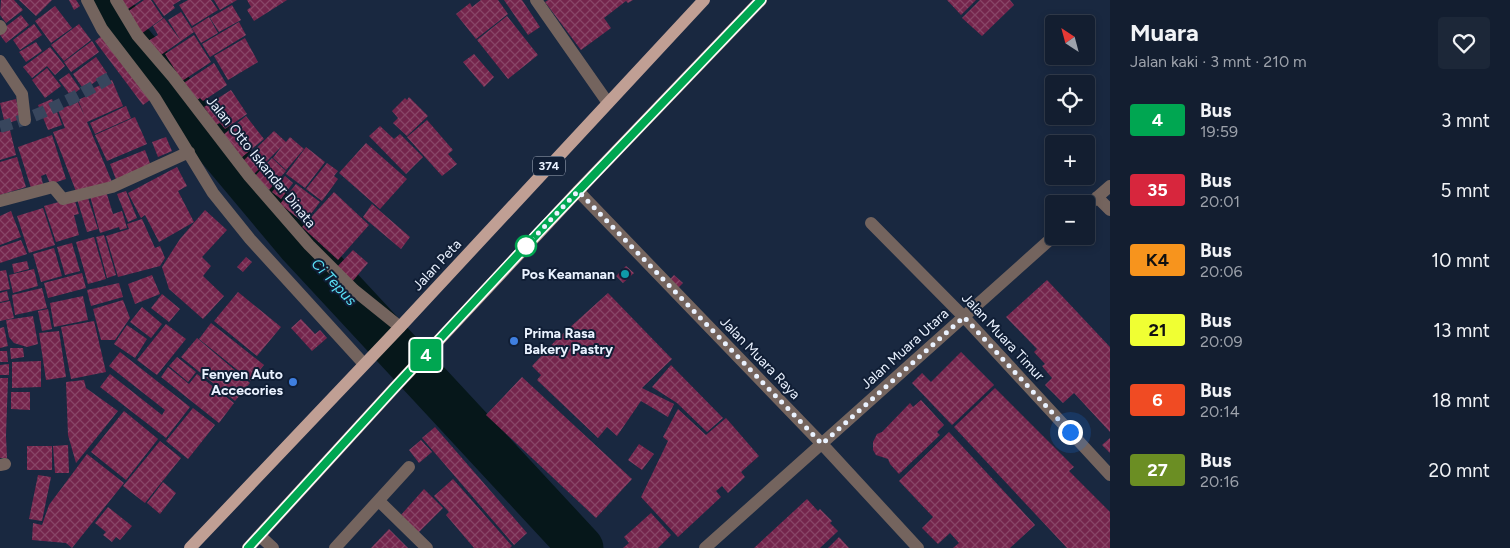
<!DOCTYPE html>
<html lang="id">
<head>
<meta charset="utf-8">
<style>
	body { margin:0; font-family:Figtree,sans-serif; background:#1c2738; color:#f1f3f6; height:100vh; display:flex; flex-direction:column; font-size:19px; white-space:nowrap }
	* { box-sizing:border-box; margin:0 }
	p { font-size:16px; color:#9da2ab }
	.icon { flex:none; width:28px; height:28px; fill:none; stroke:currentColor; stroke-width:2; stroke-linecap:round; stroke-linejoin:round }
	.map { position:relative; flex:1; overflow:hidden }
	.sheet { display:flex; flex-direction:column; background:#131e30; width:400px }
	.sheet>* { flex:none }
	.badge { padding:0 10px; border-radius:4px; font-size:18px; line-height:32px }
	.needle { width:32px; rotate:324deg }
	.tools { position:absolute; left:1045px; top:15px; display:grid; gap:10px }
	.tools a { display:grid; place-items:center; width:50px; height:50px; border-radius:5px; background:#131e30; box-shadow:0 2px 8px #0003,0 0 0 1px #323c4c; font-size:25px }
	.you { position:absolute; width:25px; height:25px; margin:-12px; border:4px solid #fff; border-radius:50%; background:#1a73e8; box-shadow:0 0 0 8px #1a73e833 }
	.map>.badge { position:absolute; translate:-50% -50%; box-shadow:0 0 0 2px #fff }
	.round { display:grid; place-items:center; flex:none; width:52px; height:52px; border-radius:5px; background:#1c2738 }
	.summary { display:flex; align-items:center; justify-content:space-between; height:85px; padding:0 20px }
	h1 { font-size:24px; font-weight:700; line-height:38px }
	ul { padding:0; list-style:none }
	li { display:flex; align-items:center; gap:15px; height:70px; padding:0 20px }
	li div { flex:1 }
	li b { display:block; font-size:19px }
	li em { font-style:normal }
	li .badge { min-width:55px; font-weight:700; text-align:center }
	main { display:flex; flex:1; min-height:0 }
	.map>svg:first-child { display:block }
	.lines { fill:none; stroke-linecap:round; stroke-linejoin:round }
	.river { stroke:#06171a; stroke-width:45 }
	.building { fill:url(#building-cross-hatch) }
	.street-tunnel { stroke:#38465d; stroke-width:12; stroke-dasharray:12 6; stroke-linecap:butt }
	.lane { stroke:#74645e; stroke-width:12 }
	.street { stroke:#74645e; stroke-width:12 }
	.primary { stroke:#c09f94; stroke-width:12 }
	.line-casing { stroke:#fff; stroke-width:11 }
	.line { stroke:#00a651; stroke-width:8 }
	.walk { stroke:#eaf2ff; stroke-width:5; stroke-dasharray:0 9 }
	.stop-dot { fill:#fff; stroke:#00a651; stroke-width:2.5 }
	.culture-dot { fill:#0f9aa8; stroke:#101e35; stroke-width:2 }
	.shop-dot { fill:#3f7fe0; stroke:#101e35; stroke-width:2 }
	.labels { text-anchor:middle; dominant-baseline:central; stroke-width:4; stroke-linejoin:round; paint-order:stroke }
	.shield { fill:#101e35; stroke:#a9b2c2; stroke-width:1 }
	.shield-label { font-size:12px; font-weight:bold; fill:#eaf2ff }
	.street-label { font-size:14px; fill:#eaf2ff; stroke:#101e35 }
	.poi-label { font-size:14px; font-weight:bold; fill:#eaf2ff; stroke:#101e35; text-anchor:end }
	.water-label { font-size:15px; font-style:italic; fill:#5ae0f6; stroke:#101e35 }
</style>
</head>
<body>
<main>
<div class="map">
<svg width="1110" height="548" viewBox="0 0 1110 548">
	<defs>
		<pattern id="building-cross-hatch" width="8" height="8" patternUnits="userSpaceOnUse" patternTransform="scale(1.25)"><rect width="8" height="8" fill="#74254c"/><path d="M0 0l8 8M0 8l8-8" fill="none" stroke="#884567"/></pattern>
	</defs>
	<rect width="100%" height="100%" fill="#192840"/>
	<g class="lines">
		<path class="river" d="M106 0 129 41 300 245 581 548"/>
	</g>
	<path class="building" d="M1 0H14L23 10 6 23 0 15Z
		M19 0H52L36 16Z
		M69 0H76L80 6 74 10Z
		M118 0H141L125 11Z
		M144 0H151L163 18 141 34 126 13Z
		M153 0H181L173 5 175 8 164 16Z
		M188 0H211L218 10 192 26 179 5Z
		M214 0H237L220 10Z
		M247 0H287L254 21 247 10 251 7Z
		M481 0H498L508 14 476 39 456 14 470 3 472 7Z
		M504 0H522L540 27 528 35Z
		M548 0H633L628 3 626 1 604 18 611 28 581 50 545 2Z
		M947 0H976L961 15Z
		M980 0H1010L1014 5 982 36 962 18Z
		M232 5 241 20 219 32 210 18Z
		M55 6 72 28 51 43 35 21Z
		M181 12 194 32 181 41 168 20Z
		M21 15 29 25 6 43 0 35V31Z
		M507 16 538 55 508 79 477 40Z
		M209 17 218 33 201 43 192 28Z
		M164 18 181 41 158 57 148 41 158 35 153 26Z
		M239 22 246 35 210 57 202 44Z
		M34 24 42 35 20 50 13 40Z
		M79 24 91 40 64 61 51 45Z
		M103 35 151 99 143 105 95 41Z
		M194 35 211 62 182 81 165 54Z
		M245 38 258 62 228 80 214 56Z
		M92 41 99 52 71 72 64 62Z
		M36 42 42 51 26 62 19 52Z
		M50 47 65 66 55 75 47 66 32 78 23 67Z
		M474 54 494 77 484 87 463 62Z
		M96 57 107 73 84 90 73 74Z
		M214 63 227 85 203 101 200 98 194 102 182 84Z
		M47 68 61 86 45 98 32 80Z
		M69 73 80 89 71 96 59 80Z
		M112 80 123 106 87 122 112 182 77 194 53 132 65 128 58 110 78 102 85 117 78 100 89 95 87 91Z
		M231 90 247 114 225 129 220 123 216 125 204 107Z
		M409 97 428 116 407 136 393 123 398 118 392 111 405 98 407 100Z
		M16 99 21 119 5 124 0 103Z
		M52 99 62 125 48 130 38 105Z
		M126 106 131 118 95 134 90 123Z
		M246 116 264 139 241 158 223 135Z
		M135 117 147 144 107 161 95 135Z
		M427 120 453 150 448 154 457 164 442 176 407 137Z
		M380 126 394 139 400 134 423 157 406 174 369 136Z
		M10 130 16 155 0 160V132Z
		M274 131 286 142 290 137 304 149 286 170 273 158 282 146 254 174 242 162Z
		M52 135 66 179 50 184 46 174 41 176 43 184 31 188 18 147Z
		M166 137 172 151 158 157 152 142Z
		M366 143 407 179 380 209 339 173Z
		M306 147 325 162 305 188 286 174Z
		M145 150 151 166 117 182 110 164Z
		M17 157 26 187 0 195V162Z
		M272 158 286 171 269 190 255 176Z
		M327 163 338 171 334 176 338 179 322 201 306 189Z
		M177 167 187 186 178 191 194 222 159 242 145 215 141 218 128 193Z
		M285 176 293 183 281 199 272 192Z
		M296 184 320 202 304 223 280 204Z
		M106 191 113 214 122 211 127 228 120 230 119 227 100 233 90 196Z
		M126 191 137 218 128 222 117 194Z
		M334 192 369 225 338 260 302 227Z
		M87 195 98 229 87 232 77 199Z
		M74 198 79 214 74 215 79 235 56 242 44 206Z
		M372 204 410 237 401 249 363 217Z
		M43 208 55 245 29 253 17 216Z
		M205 210 227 230 202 257 211 266 203 276 224 296 203 319 169 289 162 267 180 239Z
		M11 211 21 237 0 245V216Z
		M142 219 155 248 160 246 165 258 160 266 118 277 106 236 129 229 127 224Z
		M104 235 116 275 107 278 96 237Z
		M94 237 106 279 88 284 76 242Z
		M21 240 27 254 0 263V247Z
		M72 243 80 271 65 275 57 247Z
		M54 248 62 276 41 282 33 254Z
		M353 250 368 263 351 283 336 268Z
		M246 257 252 262 243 272 237 267Z
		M27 261 29 269 14 273 12 264Z
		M626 266 634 273 623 283 616 276Z
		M34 269 38 286 13 293 9 275Z
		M6 270 10 289 0 291V271Z
		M82 273 86 288 48 298 44 283Z
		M152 275 160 294 135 304 128 284Z
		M674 275 683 283 676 290 668 281Z
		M1047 280 1110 347V432L1074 393 1063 403 1045 385 1052 378 1042 366 1045 364 1034 352 1037 349 1006 317Z
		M119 283 123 297 91 306 87 290Z
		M42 288 47 308 15 315 12 295Z
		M7 291 9 300 0 302V293Z
		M238 292 281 327 257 356 214 321Z
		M608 293 672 359 642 388 674 404 668 417 641 401 617 436 607 427 598 438 537 380 541 375 532 366 557 339Z
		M162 294 180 309 169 322 151 308Z
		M83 296 88 320 54 327 50 303Z
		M123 300 130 318 115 340H101L93 309Z
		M10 301 14 318 0 321V303Z
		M142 307 162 324 151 338 130 322Z
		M48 309 52 329 42 331 38 311Z
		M33 316 38 344 27 347 14 343 9 337 6 320Z
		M301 319 315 334 320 330 327 338 312 351 291 328Z
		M94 321 106 372 71 379 61 327Z
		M211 323 264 365 251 381 199 339Z
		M166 324 186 339 157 375 137 360Z
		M127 325 147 339 135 358 114 344Z
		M4 327 8 346 0 348V328Z
		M59 331 66 377 46 380 39 333Z
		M197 338 250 383 235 401 181 357Z
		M10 348H23L24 357 11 359Z
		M0 351H7L8 362H0Z
		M120 352 190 407 166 438 100 387 110 374 162 415 165 410 109 366Z
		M961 352 994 385 952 425 912 383 922 373 931 382Z
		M177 357 196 372 188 382 169 366Z
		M41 361V387L12 388V362Z
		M9 364V375H0V365Z
		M671 365 723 418 707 432 677 403 652 387Z
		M168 367 189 384 197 374 234 403 219 423 161 377Z
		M522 377 632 479 596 518 486 415Z
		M0 378H8L6 436 7 458H0Z
		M84 380 86 388 118 411 76 463 68 435 66 382Z
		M995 388 1074 467 1069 471 1110 512V548H1067L954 427Z
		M11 392H30V410L11 409Z
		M921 400 944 425 937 432 940 435 899 474 890 464 888 459 876 455 873 450V442L877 434 882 432 910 403 913 407Z
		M193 408 215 425 188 459 166 441Z
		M678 409 706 435 726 418 759 456 741 472 745 477 728 493 722 486 716 491 721 497 678 537 641 497 668 441 663 437Z
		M124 411 158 439 126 480 91 452Z
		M435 427 527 533 514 545 422 438Z
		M949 432 1035 525 1010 548H953L959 543 950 533 938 544 922 528 933 517 899 481Z
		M1110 438V453L1102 445Z
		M421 440 432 452 419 463 409 450Z
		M160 441 181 458 145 503 123 486Z
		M639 444 654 454 642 470 628 460Z
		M68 445 69 473H55L53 446Z
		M27 446H52V470H27Z
		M87 454 124 483 72 548 66 543 32 540 33 523 42 525 49 505Z
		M38 475 51 477 42 521 29 519Z
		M453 479 512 546 510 548H474L446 515 449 512 434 496Z
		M163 482 176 493 160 514 147 503Z
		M424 489 443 508 418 533 400 516Z
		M807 499 818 511 820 509 832 521 830 523 838 531 820 548H754Z
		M108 507 132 526 120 540 116 537 112 542 103 535 106 532 95 523Z
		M651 513 671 535 658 548H623L629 543 624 537Z
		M389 529 408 548H371Z
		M839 537 849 548H828Z"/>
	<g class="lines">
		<path class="street-tunnel" d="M0 127C41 116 74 98 111 77"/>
		<path class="lane" d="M536 0 608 103
			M379 501 427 548
			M260 536 273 548
			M335 548 409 467"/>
		<path class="street" d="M87 0 102 29 155 98 213 193 250 239 364 364
			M116 0 137 35 173 77 249 176 309 245 354 290 400 327
			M0 26 1 28 0 29
			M0 61 22 94 25 120
			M578 191 822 444 918 548
			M1097 197 1110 210
			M0 201 53 187 63 199 112 187 189 152
			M1086 207 1110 186
			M871 223 964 317 1110 475
			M0 465 5 464
			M705 548 1054 236"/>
		<path class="primary" d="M190 548 400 327 704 0
			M248 548 396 386 578 191 761 0"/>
	</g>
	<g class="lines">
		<g class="line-casing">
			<path id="line" d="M248 548 396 386 539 232 761 0"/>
		</g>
		<use href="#line" class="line"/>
		<path class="walk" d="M526 246 578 191 822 444 964 317 1070 432"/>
	</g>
	<circle class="stop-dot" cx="526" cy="246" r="10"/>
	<circle class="culture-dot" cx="625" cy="274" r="5"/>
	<g class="shop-dot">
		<circle cx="514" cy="341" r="5"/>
		<circle cx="293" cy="382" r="5"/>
	</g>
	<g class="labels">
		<rect class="shield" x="533" y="156.5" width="32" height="19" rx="4"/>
		<g class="shield-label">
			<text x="549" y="166">374</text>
		</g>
		<g class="street-label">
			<text transform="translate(261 162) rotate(51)">Jalan Otto Iskandar Dinata</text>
			<text transform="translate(437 265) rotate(-47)">Jalan Peta</text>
			<text transform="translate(1003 337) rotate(47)">Jalan Muara Timur</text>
			<text transform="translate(905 349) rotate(-42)">Jalan Muara Utara</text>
			<text transform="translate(760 358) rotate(46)">Jalan Muara Raya</text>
		</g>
		<g class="poi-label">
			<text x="615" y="274">Pos Keamanan</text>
			<text x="524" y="333" text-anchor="start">Prima Rasa<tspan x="524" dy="16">Bakery Pastry</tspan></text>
			<text x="283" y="374">Fenyen Auto<tspan x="283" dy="16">Accecories</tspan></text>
		</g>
		<g class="water-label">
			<text transform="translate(334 282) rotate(47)">Ci Tepus</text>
		</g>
	</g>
</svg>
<div class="tools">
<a><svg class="needle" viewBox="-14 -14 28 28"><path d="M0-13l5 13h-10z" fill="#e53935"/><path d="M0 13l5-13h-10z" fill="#9da2ab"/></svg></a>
<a><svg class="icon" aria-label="locate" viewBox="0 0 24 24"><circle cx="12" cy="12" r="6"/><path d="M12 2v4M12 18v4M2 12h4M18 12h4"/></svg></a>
<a>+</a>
<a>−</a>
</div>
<div class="you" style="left:1070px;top:432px"></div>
<b class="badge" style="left:426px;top:355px;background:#00a651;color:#fff">4</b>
</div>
<section class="sheet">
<div class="summary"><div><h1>Muara</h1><p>Jalan kaki · 3 mnt · 210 m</p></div><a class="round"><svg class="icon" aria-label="heart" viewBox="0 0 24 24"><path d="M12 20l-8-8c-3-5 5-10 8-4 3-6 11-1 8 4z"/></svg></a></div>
<ul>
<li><span class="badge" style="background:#00a651;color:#fff">4</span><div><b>Bus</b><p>19:59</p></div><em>3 mnt</em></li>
<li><span class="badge" style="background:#d7263d;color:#fff">35</span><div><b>Bus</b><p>20:01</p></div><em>5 mnt</em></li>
<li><span class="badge" style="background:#f7941d;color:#111">K4</span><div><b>Bus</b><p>20:06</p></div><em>10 mnt</em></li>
<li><span class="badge" style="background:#f0ff33;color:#111">21</span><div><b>Bus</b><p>20:09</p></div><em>13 mnt</em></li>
<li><span class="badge" style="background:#f04b23;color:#fff">6</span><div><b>Bus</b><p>20:14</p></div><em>18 mnt</em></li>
<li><span class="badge" style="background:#6b8e23;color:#fff">27</span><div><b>Bus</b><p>20:16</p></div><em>20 mnt</em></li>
</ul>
</section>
</main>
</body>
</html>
